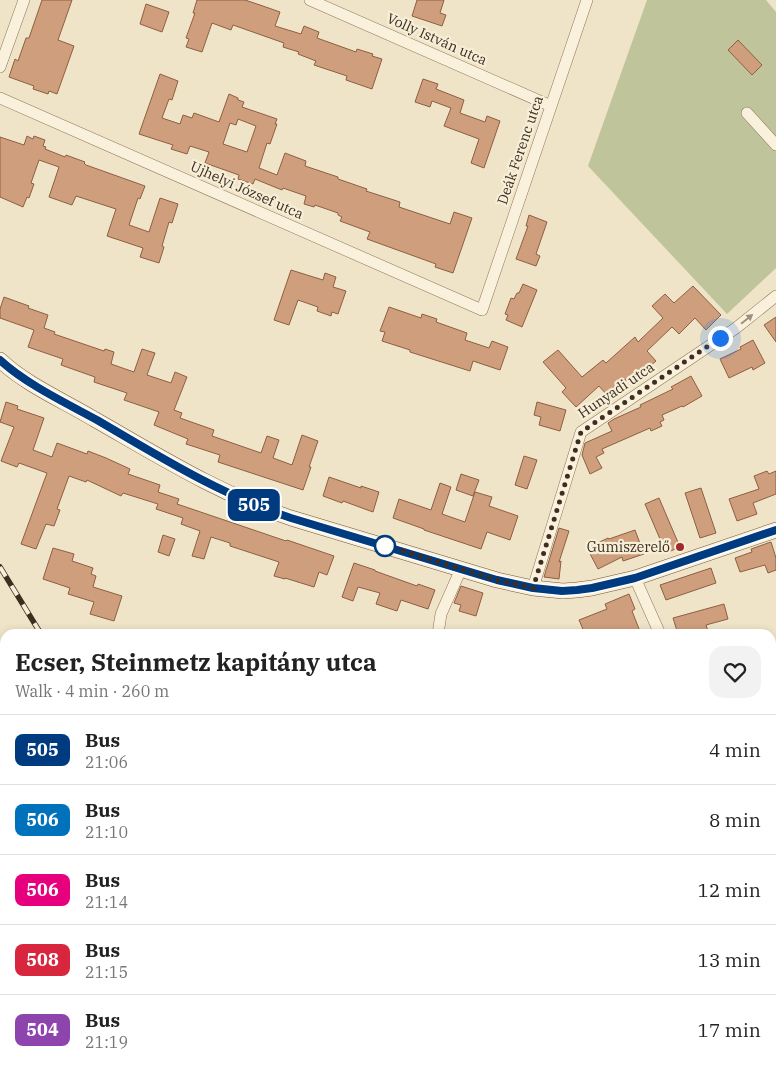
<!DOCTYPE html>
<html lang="en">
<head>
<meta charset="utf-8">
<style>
	body { margin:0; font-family:"IBM Plex Serif",serif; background:#f2f2f2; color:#222; height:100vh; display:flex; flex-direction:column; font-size:19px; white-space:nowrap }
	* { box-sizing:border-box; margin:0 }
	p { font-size:16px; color:#767676 }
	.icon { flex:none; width:28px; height:28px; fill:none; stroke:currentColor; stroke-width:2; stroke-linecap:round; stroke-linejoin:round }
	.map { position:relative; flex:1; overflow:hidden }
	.sheet { position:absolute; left:0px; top:629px; width:776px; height:446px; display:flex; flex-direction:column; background:#fff; border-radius:15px 15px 0 0; box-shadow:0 2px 8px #0003 }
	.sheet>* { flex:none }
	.badge { padding:0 10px; border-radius:8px; font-size:18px; line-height:32px }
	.you { position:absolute; width:25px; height:25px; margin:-12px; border:4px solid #fff; border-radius:50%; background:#1a73e8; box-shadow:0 0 0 8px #1a73e833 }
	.map>.badge { position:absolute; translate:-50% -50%; box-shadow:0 0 0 2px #fff }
	.round { display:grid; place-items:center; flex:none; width:52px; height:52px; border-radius:15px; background:#f2f2f2 }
	.head { display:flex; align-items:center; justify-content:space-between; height:85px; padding:0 15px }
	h1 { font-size:24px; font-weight:700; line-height:38px }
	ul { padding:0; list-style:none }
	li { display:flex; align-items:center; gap:15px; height:70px; padding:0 15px; border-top:1px solid #e0e0e0 }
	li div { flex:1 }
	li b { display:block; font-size:19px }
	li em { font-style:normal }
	li .badge { min-width:55px; font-weight:700; text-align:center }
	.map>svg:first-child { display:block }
	.cemetery { fill:#bfc49a }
	.building { fill:#cf9f7d; stroke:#8d5f41; fill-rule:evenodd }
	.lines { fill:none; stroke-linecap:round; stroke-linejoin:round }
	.minor-casing { stroke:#8d765c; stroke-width:12 }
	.secondary-casing { stroke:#6f573f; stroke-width:16 }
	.minor { stroke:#faf1dc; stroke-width:11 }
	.secondary { stroke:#faf1dc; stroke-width:15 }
	.rail-casing { stroke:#3d2e20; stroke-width:5.5 }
	.rail { stroke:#f7eed8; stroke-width:4; stroke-dasharray:11; stroke-linecap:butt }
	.oneway { fill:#9c907e }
	.line-casing { stroke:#fff; stroke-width:11 }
	.line { stroke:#003b80; stroke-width:8 }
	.walk { stroke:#3d2e20; stroke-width:5; stroke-dasharray:0 9 }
	.stop-dot { fill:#fff; stroke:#003b80; stroke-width:2.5 }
	.poi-dot { fill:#9e2a2b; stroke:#f7eed8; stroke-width:2 }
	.labels { text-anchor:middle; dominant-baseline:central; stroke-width:4.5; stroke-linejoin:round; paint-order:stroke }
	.street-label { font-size:14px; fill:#3d2e20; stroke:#f7eed8 }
	.poi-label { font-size:14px; fill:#3d2e20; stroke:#f7eed8; text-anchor:end }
</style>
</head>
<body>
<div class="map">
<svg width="776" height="1074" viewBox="0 0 776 1074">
	<rect width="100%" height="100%" fill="#f0e4c8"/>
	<path class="cemetery" d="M647 0H766L776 12V268L727 314 588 166Z"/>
	<path class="building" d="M42 0H72L58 40 74 46 57 94 49 91 48 94 33 89 34 86 9 77 15 59 18 61 26 38H29Z
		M197 0H245L260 5 280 12 275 26 301 34 304 26 319 32 317 38 356 52 357 49 373 54 372 56 382 59 372 89 346 80 347 76 314 65 316 61 298 54 299 52 283 47 284 43 233 25 231 30 212 23 202 52 186 47 189 39 186 38 195 13H193Z
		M417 0H444L440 13 446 15 442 26 412 16Z
		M146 4 169 12 162 32 140 24Z
		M738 40 762 65 752 75 728 50Z
		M160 74 178 81 172 100 169 99 162 118 180 124 183 115 192 118 194 113 219 122 229 94 238 98V100L244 102 242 107 277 119 275 124H277L270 144 267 143 259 168 277 175 285 153 306 161 305 166 338 177V179L367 189 366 191 400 202 399 207 450 224 454 212 472 218 453 273 435 267 436 264 367 239 370 232 340 221 342 217 338 215V213L315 205 314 207 304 204 306 196 283 188 282 190 255 179 253 184 238 179 239 175 205 163 209 152 190 146 187 154 171 149 173 145 139 134ZM238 119 256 126 247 152 223 144 230 123 236 125Z
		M423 79 438 84 436 89 464 100 460 113 485 122 487 116 500 121 484 168 471 163 479 139 444 126 451 108 432 101 430 107 415 102Z
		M27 136 33 139 34 136 45 140 43 146 46 147 45 149 65 157 66 155 85 162 84 163 86 165 145 186 140 199 138 198 129 225 149 232 160 198 178 204 172 223 169 222 162 246 164 247 159 263 140 257 143 248 107 236 116 209 76 196 72 205 49 197 59 167 39 160 31 183 34 184 29 198 27 197 23 207 0 197V137L24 145Z
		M529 215 547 222 536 254 540 256 536 266 516 259 528 226H526Z
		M291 270 323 280 325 273 336 277 333 287 346 291 338 314 332 312 331 316 317 311 318 307 298 300 289 325 274 320Z
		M523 284 537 290 522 327 506 320 508 315 505 314 511 298 514 299 517 293H519Z
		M693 286 721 315 706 330 695 318 679 334 672 327 647 351 656 361 645 370 642 367 626 381 625 379 606 394 599 386 576 407 562 392 566 388 543 362 558 350 582 377 603 360 606 363 635 337 638 342 663 318 652 306 665 294 674 303Z
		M4 297 29 306 28 308 48 315 44 328 55 332 54 334 104 351 105 349 114 352 111 364 134 372 142 349 155 353 147 375 171 383 175 372 187 377 174 410 182 413 180 418 214 430 212 436 261 453 267 436 279 440 273 458 292 465 302 435 318 441 309 467H311L303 490 218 462 220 455 186 444 188 439 154 425 159 412 124 400 127 393 94 382 95 377 61 365 63 359 28 347 34 330 0 318V309Z
		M389 307 421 318 422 314 437 319 436 322 467 333 465 340 489 348 492 341 508 347 500 370 473 361 470 371 410 352V350L382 341 385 332 380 331Z
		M776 317V342L764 325Z
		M753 340 765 363 753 370 752 367 729 378 720 359 741 349 740 347Z
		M691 376 702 396 683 407 682 406 662 415 664 420 660 422 662 426 651 431 650 428 602 449 604 453 596 457 602 468 590 474 582 455 585 443 612 431 608 423 614 419 641 407 640 405 673 389 671 387Z
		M6 402 18 406 17 409 44 418 33 450 52 457 57 443 87 454 88 451 106 458 130 469 128 474 160 485 158 492 179 499 177 504 286 541 287 540 334 556 327 575 319 572 314 587 285 578V579L274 576 279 562 230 546V543L211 537 204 559 192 556 200 531 181 524 183 518 156 509 158 504 123 493 121 496 87 480 86 482 69 476 57 509 60 510 54 526 46 524 36 549 21 544 47 473 19 463 17 467 1 461 14 427 0 422Z
		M537 402 566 410 560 431 539 425 541 417 534 415Z
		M524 456 537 460 527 489 515 485Z
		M767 471 769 474 776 471V494L753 503 757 514 737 521 729 499 759 489 754 476Z
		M461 474 479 480 473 496 456 490Z
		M329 477 361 488V486L379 492 373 512 343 501 342 503 323 496Z
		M440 483 451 487 442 514 465 522 475 492 492 497 489 506 518 516 510 540 487 532 481 549 424 530V529L393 518 399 499 431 510Z
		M701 488 716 533 700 538 685 493Z
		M659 498 680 547 666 553 645 504Z
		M559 528 569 531 559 562 561 561 559 579 544 577Z
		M635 530 644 554 623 561 622 557 598 569 587 548 608 538 609 539Z
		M163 535 175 539 169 556 158 552Z
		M771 542 776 558V570L768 573 765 565 740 572 735 558 752 552 751 549Z
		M53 548 74 554 72 561 93 568 91 574 96 576 93 587 122 596 114 621 90 614 94 602 68 594 70 588 43 579Z
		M354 563 375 570V571L417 586 418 584 435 590 428 609 401 600 397 611 376 604 380 593 358 587 353 601 342 597Z
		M711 568 716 583 666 600 660 585Z
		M461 586 483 593 476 616 459 611 461 605 454 603Z
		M629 594 635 609 632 611 641 634H585L579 620 607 609 605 604Z
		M724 604 728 619 706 625 708 631 700 634H678L673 618Z"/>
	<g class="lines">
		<g class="minor-casing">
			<path id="minor" d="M310 0 551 106
				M0 67 24 0
				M0 98 482 310 587 0
				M747 113 776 145
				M635 578 660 634
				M533 588 581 432 736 328 776 296
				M438 634 441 614 461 569
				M0 798 5 806
				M771 875 776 885
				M0 990 5 988
				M134 1070 135 1074
				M417 1070 419 1074
				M600 1070 602 1074"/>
		</g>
		<g class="secondary-casing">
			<path id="secondary" d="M0 360C25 384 64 401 94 419 159 456 219 494 291 518L497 580 533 588 563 591 577 590 592 588 635 578 776 530"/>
		</g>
		<use href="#minor" class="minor"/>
		<use href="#secondary" class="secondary"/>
		<g class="rail-casing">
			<path id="rail" d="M0 567 41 634
				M301 1070 304 1074
				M310 1070 313 1074"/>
		</g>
		<use href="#rail" class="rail"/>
	</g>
	<defs><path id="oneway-solid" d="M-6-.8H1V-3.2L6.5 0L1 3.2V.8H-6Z" transform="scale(1.25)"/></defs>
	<use class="oneway" href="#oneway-solid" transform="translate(747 319) rotate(-39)"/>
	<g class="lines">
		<g class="line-casing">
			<path id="line" d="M0 360C26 384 66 403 97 420 160 457 221 495 291 518L497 580 533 588 562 591 577 590 592 588 635 578 776 530"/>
		</g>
		<use href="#line" class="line"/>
		<path class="walk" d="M385 546 377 543 497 580 533 588 581 432 720 338"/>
	</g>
	<circle class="stop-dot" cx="385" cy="546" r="10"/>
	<circle class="poi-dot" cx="680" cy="547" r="5"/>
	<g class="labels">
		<g class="street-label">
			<text transform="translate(437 39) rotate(24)">Volly István utca</text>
			<text transform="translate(520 150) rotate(-71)">Deák Ferenc utca</text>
			<text transform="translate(247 190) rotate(24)">Ujhelyi József utca</text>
			<text transform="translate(616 390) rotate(-34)">Hunyadi utca</text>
		</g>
		<g class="poi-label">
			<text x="670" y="547">Gumiszerelő</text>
		</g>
	</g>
</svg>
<div class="you" style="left:720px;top:338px"></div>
<b class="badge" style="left:254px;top:505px;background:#003b80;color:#fff">505</b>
<section class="sheet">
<div class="head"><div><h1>Ecser, Steinmetz kapitány utca</h1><p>Walk · 4 min · 260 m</p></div><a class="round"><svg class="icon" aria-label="heart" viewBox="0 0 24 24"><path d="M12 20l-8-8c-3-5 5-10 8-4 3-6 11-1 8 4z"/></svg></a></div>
<ul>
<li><span class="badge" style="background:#003b80;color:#fff">505</span><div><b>Bus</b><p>21:06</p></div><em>4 min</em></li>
<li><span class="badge" style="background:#0072bc;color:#fff">506</span><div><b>Bus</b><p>21:10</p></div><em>8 min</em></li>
<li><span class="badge" style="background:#e6007e;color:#fff">506</span><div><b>Bus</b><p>21:14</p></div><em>12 min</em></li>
<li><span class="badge" style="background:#d7263d;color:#fff">508</span><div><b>Bus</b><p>21:15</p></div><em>13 min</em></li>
<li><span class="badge" style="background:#8e44ad;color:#fff">504</span><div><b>Bus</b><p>21:19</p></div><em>17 min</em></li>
</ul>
</section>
</div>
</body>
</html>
